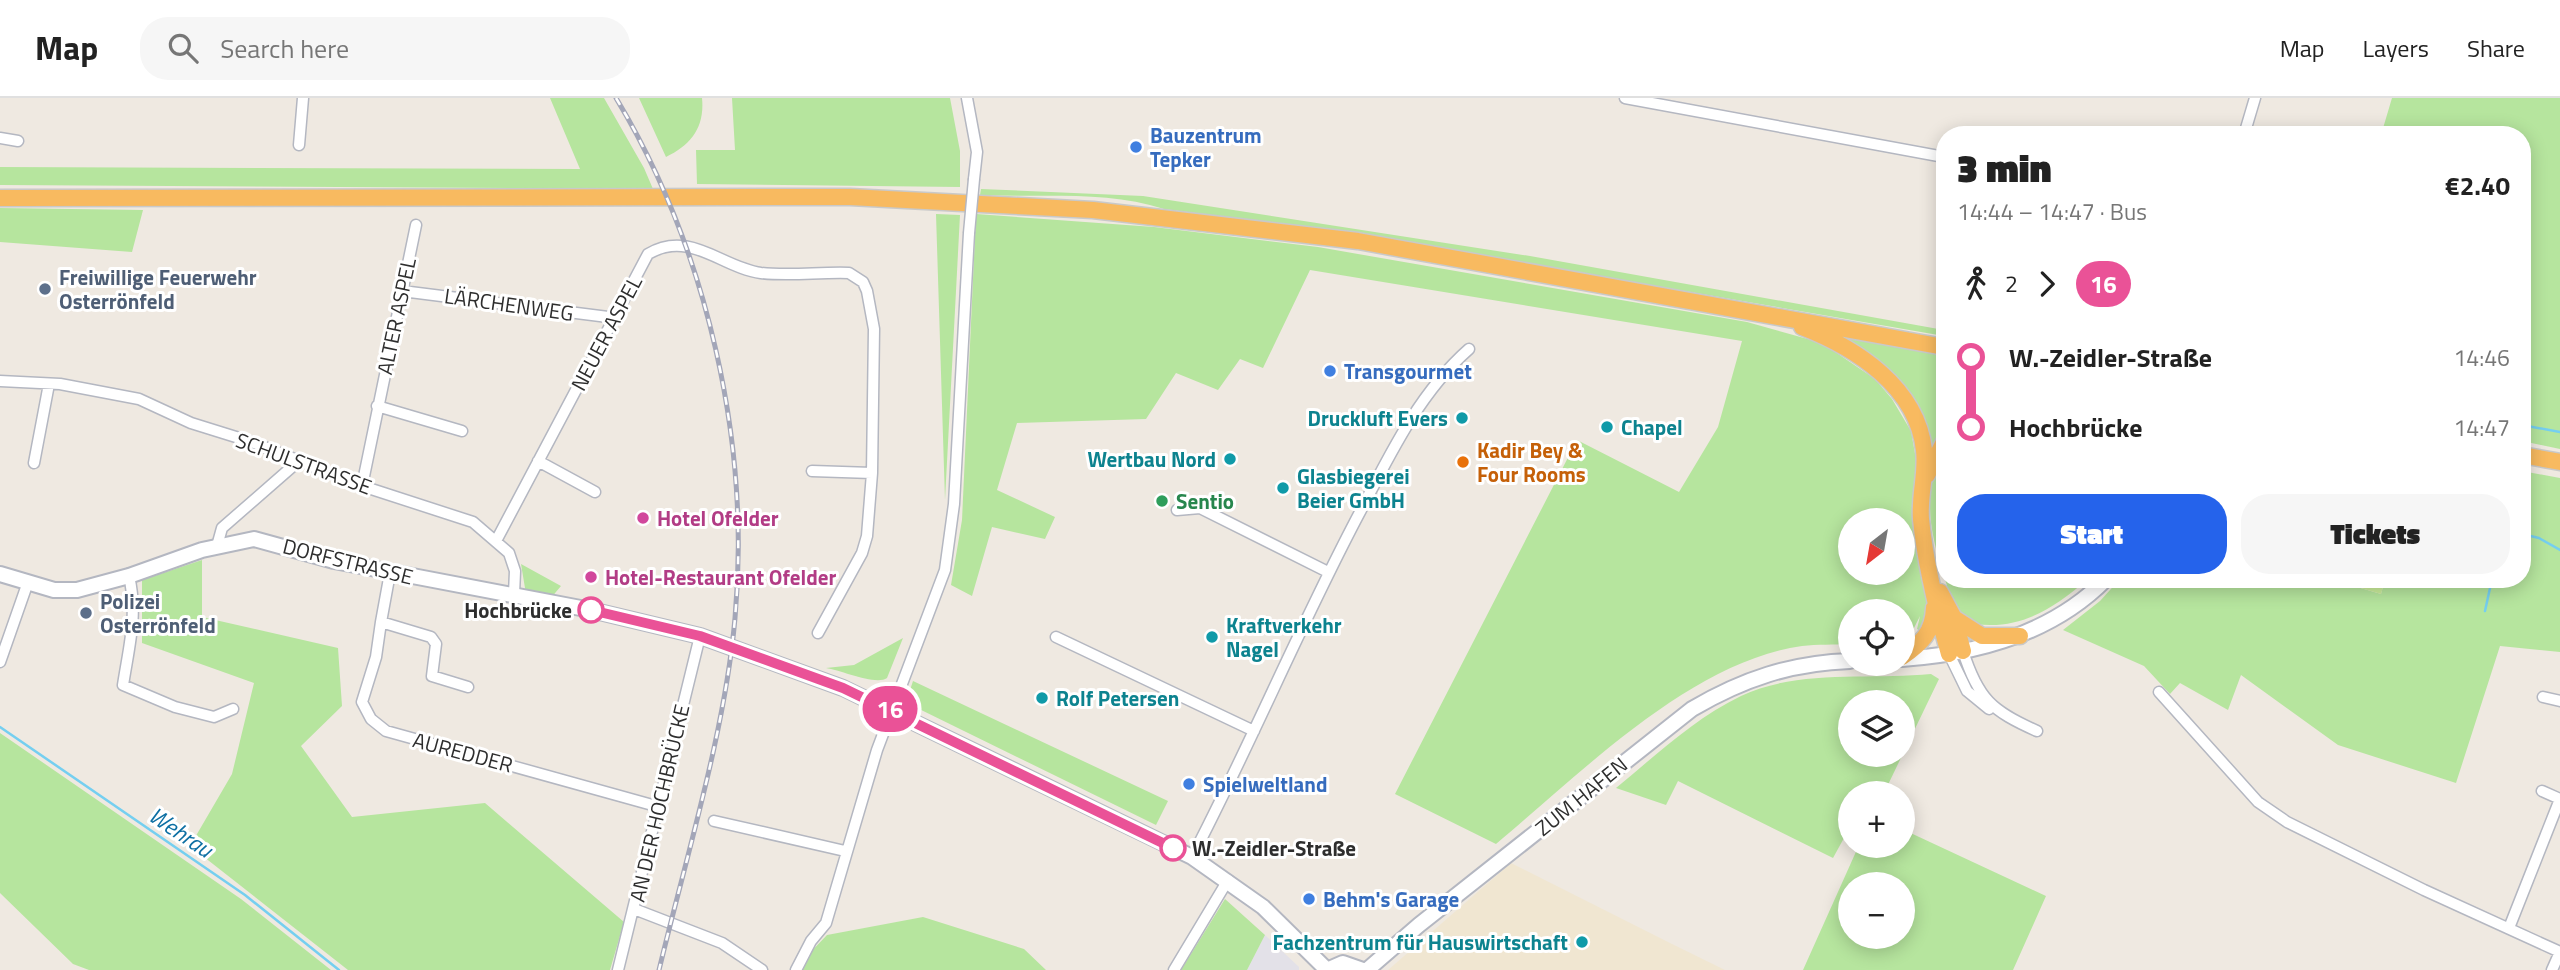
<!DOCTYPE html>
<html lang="en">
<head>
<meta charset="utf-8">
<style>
	body { margin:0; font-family:"Titillium Web",sans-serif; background:#f6f6f6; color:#222; height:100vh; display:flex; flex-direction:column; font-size:26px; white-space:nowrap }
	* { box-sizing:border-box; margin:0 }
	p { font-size:23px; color:#767676 }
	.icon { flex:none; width:38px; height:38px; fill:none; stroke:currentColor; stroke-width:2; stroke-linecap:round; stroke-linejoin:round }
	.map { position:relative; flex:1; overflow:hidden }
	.panel { position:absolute; left:1936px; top:28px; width:595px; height:462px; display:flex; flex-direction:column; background:#fff; border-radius:28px; box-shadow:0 4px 18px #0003 }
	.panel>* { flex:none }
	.badge { padding:0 14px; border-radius:23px; font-size:24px; line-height:46px }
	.needle { width:46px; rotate:211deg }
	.buttons { position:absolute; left:1838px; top:410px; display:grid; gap:14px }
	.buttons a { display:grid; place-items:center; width:77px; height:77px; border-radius:50%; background:#fff; box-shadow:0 4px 18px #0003; font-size:35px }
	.map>.badge { position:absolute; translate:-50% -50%; box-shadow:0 0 0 4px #fff }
	.legs { display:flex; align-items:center; gap:10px; height:77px; padding:0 21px; font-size:23px }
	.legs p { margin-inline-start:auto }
	.head { display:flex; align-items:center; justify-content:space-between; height:119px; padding:0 21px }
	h1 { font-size:38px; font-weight:800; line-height:52px }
	.button { display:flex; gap:14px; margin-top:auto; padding:14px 21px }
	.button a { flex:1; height:80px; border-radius:28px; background:#2563eb; color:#fff; font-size:28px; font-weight:800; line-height:80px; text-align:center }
	.button a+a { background:#f6f6f6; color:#222 }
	ul { padding:0 21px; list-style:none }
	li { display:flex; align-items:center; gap:24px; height:70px; font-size:26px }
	li i { display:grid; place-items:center; width:10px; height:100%; margin:0 9px; background:currentColor }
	li i::after { content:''; width:18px; height:18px; margin:-9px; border:5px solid; border-radius:50%; background:#fff }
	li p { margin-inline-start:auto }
	li:first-child i { background:linear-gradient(#0000 50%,currentColor 0) }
	li:last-child i { background:linear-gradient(currentColor 50%,#0000 0) }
	header { display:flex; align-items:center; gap:42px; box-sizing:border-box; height:98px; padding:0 35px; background:#fff; border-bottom:2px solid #e0e0e0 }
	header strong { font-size:33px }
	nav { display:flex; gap:38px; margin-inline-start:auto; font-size:24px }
	.search { width:490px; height:63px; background:#f6f6f6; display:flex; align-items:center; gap:18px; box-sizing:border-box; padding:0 24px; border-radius:28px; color:#767676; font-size:26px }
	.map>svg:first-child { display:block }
	.industrial { fill:#e3e1e8 }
	.education { fill:#f0e6d1 }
	.green { fill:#b6e59e; fill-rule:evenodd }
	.pitch { fill:#c9ec9a }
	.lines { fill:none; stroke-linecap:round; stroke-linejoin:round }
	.stream { stroke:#75cff0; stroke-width:2.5 }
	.minor-casing { stroke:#b4b7c1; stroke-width:13 }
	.secondary-casing { stroke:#b4b7c1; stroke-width:18 }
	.trunk-casing { stroke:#c9c9c9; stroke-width:19 }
	.minor { stroke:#fff; stroke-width:10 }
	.secondary { stroke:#fff; stroke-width:14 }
	.trunk { stroke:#f8ba60; stroke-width:16 }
	.rail-casing { stroke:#a3a6b8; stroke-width:5 }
	.rail { stroke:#fff; stroke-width:2.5; stroke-dasharray:8; stroke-linecap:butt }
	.minor-bridge-casing { stroke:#b4b7c1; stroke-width:13; stroke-linecap:butt }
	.minor-bridge { stroke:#fff; stroke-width:10 }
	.line-1-casing { stroke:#fff; stroke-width:16 }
	.line-1 { stroke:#ea5297; stroke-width:10 }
	.shop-dot { fill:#3f7fe0; stroke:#fff; stroke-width:2.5 }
	.service-dot { fill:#5c6f8a; stroke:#fff; stroke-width:2.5 }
	.culture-dot { fill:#0f9aa8; stroke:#fff; stroke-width:2.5 }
	.food-dot { fill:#e8710a; stroke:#fff; stroke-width:2.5 }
	.leisure-dot { fill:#2e9e5b; stroke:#fff; stroke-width:2.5 }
	.hotel-dot { fill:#d1479c; stroke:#fff; stroke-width:2.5 }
	.stop-1-dot { fill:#fff; stroke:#ea5297; stroke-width:3.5 }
	.labels { text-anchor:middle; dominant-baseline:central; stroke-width:6; stroke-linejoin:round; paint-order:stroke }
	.shop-label { font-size:21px; font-weight:bold; fill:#366cbe; stroke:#fff; text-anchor:start }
	.service-label { font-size:21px; font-weight:bold; fill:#4e5e75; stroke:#fff; text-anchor:start }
	.street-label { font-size:21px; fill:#2e2e2e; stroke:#fff }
	.culture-label { font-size:21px; font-weight:bold; fill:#0d838f; stroke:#fff; text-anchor:start }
	.food-label { font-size:21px; font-weight:bold; fill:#c56008; stroke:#fff; text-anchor:start }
	.leisure-label { font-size:21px; font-weight:bold; fill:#27864d; stroke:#fff; text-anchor:start }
	.hotel-label { font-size:21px; font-weight:bold; fill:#b23c85; stroke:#fff; text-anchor:start }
	.stop-label { font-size:21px; font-weight:bold; fill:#2e2e2e; stroke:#fff; text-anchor:end }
	.water-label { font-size:23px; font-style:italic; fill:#0d6fa3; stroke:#fff }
</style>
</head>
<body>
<header>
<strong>Map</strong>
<div class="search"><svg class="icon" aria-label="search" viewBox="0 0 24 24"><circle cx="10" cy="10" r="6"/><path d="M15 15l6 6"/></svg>Search here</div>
<nav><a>Map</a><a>Layers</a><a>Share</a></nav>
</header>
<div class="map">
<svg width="2560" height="872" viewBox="0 0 2560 872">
	<rect width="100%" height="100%" fill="#efe9e1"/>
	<path class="industrial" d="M1265 837 1299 869V872H1247Z"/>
	<path class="education" d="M1511 765 1670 845 1725 872H1388Z"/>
	<path class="green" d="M550 0H604L644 70 653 91 0 87V69L580 71Z
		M639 0H702C705 29 691 47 666 59Z
		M732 0H950L960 53V89L697 86 696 52H735Z
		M2392 0H2560V351L2522 343V37H2381Z
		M981 91 1143 98 1530 158 1944 232V238L1338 133 1164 111C1106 92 1041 100 980 97Z
		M0 110 143 112 132 154 0 144Z
		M936 116 960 117 945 402Z
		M976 116 1154 129 1318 149 1747 224 1822 245 1875 281 1892 301 1911 333 1917 367 1927 513 1922 534 1917 531 1920 518 1914 530 1902 540V513H1850V546C1834 547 1817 546 1802 548 1690 564 1580 676 1496 746L1395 696 1577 342 1679 394 1718 329 1742 243 1310 172 1263 270 1240 261 1218 292 1176 275 1146 321 1017 325 997 392 1055 419 1045 441 992 429 972 498 951 487 962 422ZM1850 422H1902V474H1850Z
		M1837 236 1944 257V333L1930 354 1920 322Z
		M1944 351V479C1930 433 1921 396 1944 351Z
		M2522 373 2560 380V554L2500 548 2456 685 2338 647 2241 577 2228 612 2180 585 2170 596 2144 568 2063 532 2100 503 2120 481H2330L2381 496 2385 481H2522Z
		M202 462V519L338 550 342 608 301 648 352 719 485 705 624 824 610 872H348L190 748 232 676 254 585 142 545V482Z
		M521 466 561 488 550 501 526 496Z
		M1945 481H2088C2053 511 2021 532 1975 526L1972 529 1953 508Z
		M903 540 887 580C876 588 841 572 826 570L854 567Z
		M1931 576 1939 581 1884 695H1850V729L1833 760 1678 683 1666 707 1616 690C1655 658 1695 620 1741 598 1797 571 1870 582 1931 576ZM1850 604H1902V656H1850Z
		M913 583 1168 703 1156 727 911 607 910 592Z
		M0 635 241 801 331 872H89L73 866 0 795Z
		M1902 731 2046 798 2013 872H1803L1859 747H1902ZM1850 786H1902V838H1850Z
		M1225 801 1265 837 1247 872H1181Z
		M923 819 1024 851 1046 872H801L805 860 827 837Z"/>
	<path class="pitch" d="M2330 481H2385L2381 496Z"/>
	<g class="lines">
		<path class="stream" d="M2522 327 2560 334
			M2522 436 2539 440 2560 452
			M2485 513 2492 481
			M0 629 245 797 339 872"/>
		<g class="minor-casing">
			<path id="minor" d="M967 0 977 54 974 81
				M1625 0 1944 59
				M2244 37 2255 0
				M0 40 18 43
				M299 47 303 0
				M402 193 616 220
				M0 283 60 286 139 301 191 325 252 344 362 388 473 424 509 455 515 473 514 496
				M377 308 462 333
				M538 363 595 394
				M34 365 49 286
				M812 373 872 375
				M362 388 416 127
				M1177 412 1200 410 1328 474
				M496 443 648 156C690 131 722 170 761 175 790 178 820 174 849 175L863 184 867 193 874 231 872 375 867 438 862 455 818 535
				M217 448 222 430 301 361
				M390 475 381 524 431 539 436 546 432 578 468 589
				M129 478C138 517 129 548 123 587L175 609 214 619 233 611
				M381 524 376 559 362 604 371 621 386 633 656 708
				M1056 539 1254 633
				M1963 553C1978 601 1992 613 2037 633
				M1949 556 1967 593 1989 611
				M0 564 28 484
				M2159 594 2258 704 2287 724 2424 792 2560 854
				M2543 599 2560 603
				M714 723 845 753
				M1192 759C1251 646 1300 527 1360 414 1390 356 1420 294 1469 251
				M634 811 722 845 762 872
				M2509 830 2560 701 2542 693
				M618 872 700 538
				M796 872 811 843 826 825 877 652 945 472 954 406 969 135
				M1174 872 1228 782
				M2552 872 2560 854"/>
		</g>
		<g class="secondary-casing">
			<path id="secondary" d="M0 476 54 492H77L129 478 202 452 254 441 334 463 591 512 700 538 843 590 1192 759 1263 809 1327 872
				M1902 561C1977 556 2052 536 2106 481
				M1327 872 1343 865 1363 872
				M1367 872 1419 827 1692 611C1743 581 1791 565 1850 563"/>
		</g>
		<g class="trunk-casing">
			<path id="trunk" d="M0 100 850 99 1093 112 1358 143 1944 249
				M1802 229C1856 250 1917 289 1924 352 1927 375 1919 397 1921 421 1925 465 1937 513 1949 556
				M2522 357 2560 364
				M1927 377 1944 344
				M1940 494 1954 520 1963 553
				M1954 520 1982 538H2020
				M1902 559C1922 545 1933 534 1934 510"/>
		</g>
		<use href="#minor" class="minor"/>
		<use href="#secondary" class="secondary"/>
		<use href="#trunk" class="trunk"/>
		<g class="rail-casing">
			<path id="rail" d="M616 0C707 151 751 345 735 520 725 634 686 759 659 872"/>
		</g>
		<use href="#rail" class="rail"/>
		<g class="minor-bridge-casing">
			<path id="minor-bridge" d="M969 135 974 81"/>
		</g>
		<use href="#minor-bridge" class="minor-bridge"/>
	</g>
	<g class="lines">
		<g class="line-1-casing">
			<path id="line-1" d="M591 512 700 538 843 590 1173 750"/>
		</g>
		<use href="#line-1" class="line-1"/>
	</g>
	<g class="shop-dot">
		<circle cx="1136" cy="49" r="7"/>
		<circle cx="1330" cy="273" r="7"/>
		<circle cx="1189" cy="686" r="7"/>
		<circle cx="1309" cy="801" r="7"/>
	</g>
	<g class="service-dot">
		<circle cx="45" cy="191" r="7"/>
		<circle cx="86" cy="515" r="7"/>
	</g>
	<g class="culture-dot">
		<circle cx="1462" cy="320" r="7"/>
		<circle cx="1607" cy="329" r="7"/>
		<circle cx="1230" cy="361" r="7"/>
		<circle cx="1283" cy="390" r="7"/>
		<circle cx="1212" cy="539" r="7"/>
		<circle cx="1042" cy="600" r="7"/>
		<circle cx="1582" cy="844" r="7"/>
	</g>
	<circle class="food-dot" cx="1463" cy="364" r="7"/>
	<circle class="leisure-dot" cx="1162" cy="403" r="7"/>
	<g class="hotel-dot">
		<circle cx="643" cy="420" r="7"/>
		<circle cx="591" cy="479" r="7"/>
	</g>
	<g class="stop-1-dot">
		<circle cx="591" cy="512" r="12"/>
		<circle cx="1173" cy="750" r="12"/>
	</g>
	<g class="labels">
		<g class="shop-label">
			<text x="1150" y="37">Bauzentrum<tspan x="1150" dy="24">Tepker</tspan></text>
			<text x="1344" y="273">Transgourmet</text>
			<text x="1203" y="686">Spielweltland</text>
			<text x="1323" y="801">Behm's Garage</text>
		</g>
		<g class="service-label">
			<text x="59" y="179">Freiwillige Feuerwehr<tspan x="59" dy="24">Osterrönfeld</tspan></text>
			<text x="100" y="503">Polizei<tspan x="100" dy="24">Osterrönfeld</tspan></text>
		</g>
		<g class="street-label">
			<text transform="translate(509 206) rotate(8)">LÄRCHENWEG</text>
			<text transform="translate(396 218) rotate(-78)">ALTER ASPEL</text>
			<text transform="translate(606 235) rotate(-62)">NEUER ASPEL</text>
			<text transform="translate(304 365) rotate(20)">SCHULSTRASSE</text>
			<text transform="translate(348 463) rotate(14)">DORFSTRASSE</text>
			<text transform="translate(463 654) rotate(15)">AUREDDER</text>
			<text transform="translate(1581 698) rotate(-39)">ZUM HAFEN</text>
			<text transform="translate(659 705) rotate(-77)">AN DER HOCHBRÜCKE</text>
		</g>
		<g class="culture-label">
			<text x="1448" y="320" text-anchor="end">Druckluft Evers</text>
			<text x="1621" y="329">Chapel</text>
			<text x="1216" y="361" text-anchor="end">Wertbau Nord</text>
			<text x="1297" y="378">Glasbiegerei<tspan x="1297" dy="24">Beier GmbH</tspan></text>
			<text x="1226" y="527">Kraftverkehr<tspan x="1226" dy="24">Nagel</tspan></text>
			<text x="1056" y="600">Rolf Petersen</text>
			<text x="1568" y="844" text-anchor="end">Fachzentrum für Hauswirtschaft</text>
		</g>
		<g class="food-label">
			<text x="1477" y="352">Kadir Bey &amp;<tspan x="1477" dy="24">Four Rooms</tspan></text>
		</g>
		<g class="leisure-label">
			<text x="1176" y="403">Sentio</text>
		</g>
		<g class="hotel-label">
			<text x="657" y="420">Hotel Ofelder</text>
			<text x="605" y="479">Hotel-Restaurant Ofelder</text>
		</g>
		<g class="stop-label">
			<text x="572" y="512">Hochbrücke</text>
			<text x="1192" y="750" text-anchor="start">W.-Zeidler-Straße</text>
		</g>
		<g class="water-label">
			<text transform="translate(181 734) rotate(34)">Wehrau</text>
		</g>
	</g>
</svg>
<div class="buttons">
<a><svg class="needle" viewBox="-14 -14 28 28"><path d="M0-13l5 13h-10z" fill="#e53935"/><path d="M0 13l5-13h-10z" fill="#767676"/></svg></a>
<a><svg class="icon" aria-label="locate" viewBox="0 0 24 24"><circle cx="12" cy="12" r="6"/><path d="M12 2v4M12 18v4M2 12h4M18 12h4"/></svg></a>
<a><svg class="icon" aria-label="layers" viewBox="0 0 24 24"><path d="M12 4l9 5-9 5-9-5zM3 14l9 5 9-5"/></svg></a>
<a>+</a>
<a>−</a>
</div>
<b class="badge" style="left:890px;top:611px;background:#ea5297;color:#fff">16</b>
<section class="panel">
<div class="head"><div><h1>3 min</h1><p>14:44 – 14:47 · Bus</p></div><b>€2.40</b></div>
<div class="legs"><svg class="icon" aria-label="walk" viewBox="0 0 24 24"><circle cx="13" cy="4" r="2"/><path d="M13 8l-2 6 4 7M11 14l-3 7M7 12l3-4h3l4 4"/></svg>2<svg class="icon" aria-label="forward" viewBox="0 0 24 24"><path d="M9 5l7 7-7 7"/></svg><b class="badge" style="background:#ea5297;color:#fff">16</b></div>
<ul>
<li><i style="color:#ea5297"></i><b>W.-Zeidler-Straße</b><p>14:46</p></li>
<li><i style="color:#ea5297"></i><b>Hochbrücke</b><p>14:47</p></li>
</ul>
<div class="button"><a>Start</a><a>Tickets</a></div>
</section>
</div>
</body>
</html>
